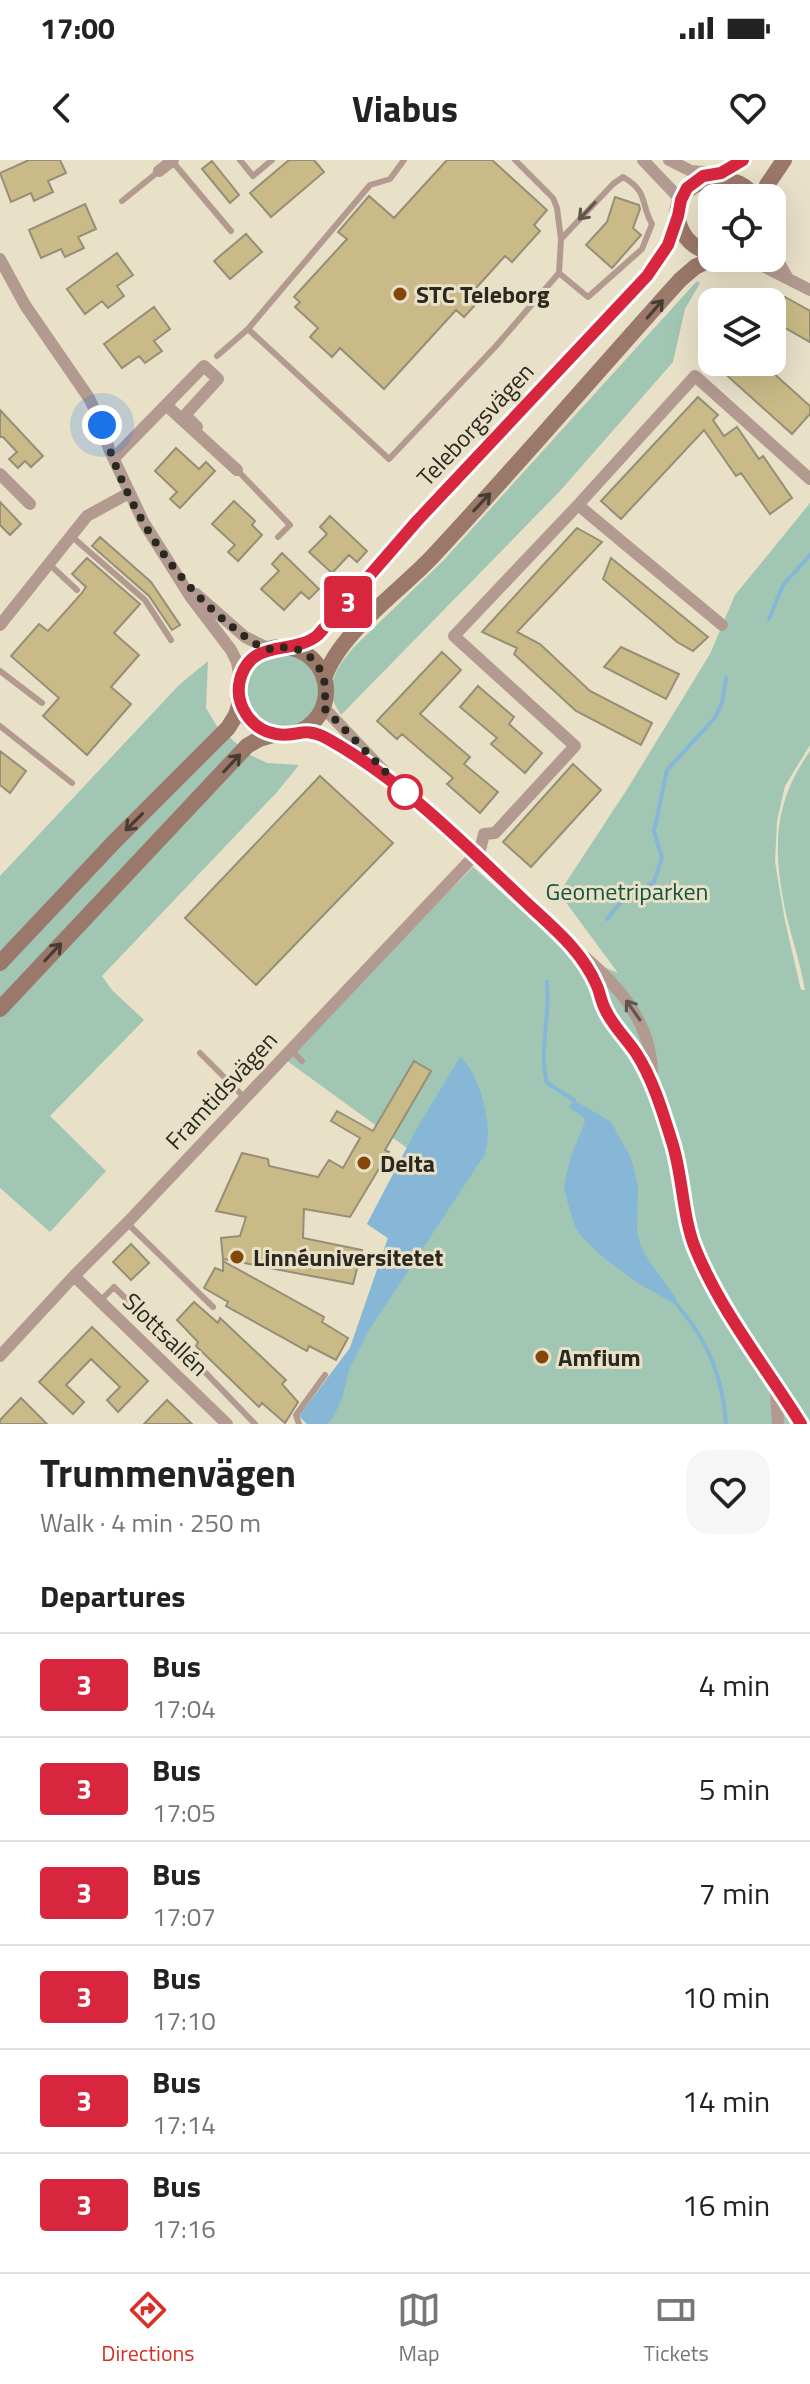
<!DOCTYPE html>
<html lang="en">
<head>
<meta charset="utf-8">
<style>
	body { margin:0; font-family:"Titillium Web",sans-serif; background:#f6f6f6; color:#222; height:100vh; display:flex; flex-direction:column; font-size:30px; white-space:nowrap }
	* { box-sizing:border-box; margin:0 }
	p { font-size:26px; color:#767676 }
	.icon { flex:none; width:44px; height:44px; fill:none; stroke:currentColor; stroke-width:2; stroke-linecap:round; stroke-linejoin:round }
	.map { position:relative; height:1264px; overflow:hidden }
	.side { display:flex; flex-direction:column; background:#fff; flex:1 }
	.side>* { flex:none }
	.badge { padding:0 16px; border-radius:6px; font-size:28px; line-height:52px }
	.buttons { position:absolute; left:698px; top:24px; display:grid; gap:16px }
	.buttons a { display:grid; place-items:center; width:88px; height:88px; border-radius:16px; background:#fff; box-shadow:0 8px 32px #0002; font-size:40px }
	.you { position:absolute; width:40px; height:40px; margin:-20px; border:6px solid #fff; border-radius:50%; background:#1a73e8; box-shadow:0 0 0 12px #1a73e833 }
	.map>.badge { position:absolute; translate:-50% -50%; box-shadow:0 0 0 4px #fff }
	h2 { padding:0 40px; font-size:30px; line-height:72px }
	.round { display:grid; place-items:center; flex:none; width:84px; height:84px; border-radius:24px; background:#f6f6f6 }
	.summary { display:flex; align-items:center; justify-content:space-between; height:136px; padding:0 40px }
	h1 { font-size:38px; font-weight:700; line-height:60px }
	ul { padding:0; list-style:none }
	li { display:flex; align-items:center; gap:24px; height:104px; padding:0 40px; border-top:2px solid #e0e0e0 }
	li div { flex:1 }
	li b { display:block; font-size:30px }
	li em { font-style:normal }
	li .badge { min-width:88px; font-weight:700; text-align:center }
	.status { display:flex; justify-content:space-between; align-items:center; height:56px; padding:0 40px; background:#fff; direction:ltr }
	.status svg { height:22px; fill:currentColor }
	header { display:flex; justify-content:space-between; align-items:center; height:104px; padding:0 40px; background:#fff; font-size:36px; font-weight:700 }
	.dock { display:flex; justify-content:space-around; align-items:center; height:112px; border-top:2px solid #e0e0e0; background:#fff; font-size:22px; color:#767676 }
	.dock a { display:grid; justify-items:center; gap:4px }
	.dock .on { color:#d93025 }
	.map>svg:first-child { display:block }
	.green { fill:#a1c6b3 }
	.water { fill:#86b7d7 }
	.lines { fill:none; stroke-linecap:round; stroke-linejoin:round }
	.stream { stroke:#86b7d7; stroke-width:4 }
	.building { fill:#c9ba87; stroke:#968f77; stroke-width:2 }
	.service { stroke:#b29a91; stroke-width:6 }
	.minor { stroke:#b29a91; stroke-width:12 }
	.secondary { stroke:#9a786a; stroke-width:16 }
	.oneway { stroke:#61564d }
	.oneway2 { stroke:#473c32 }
	.line-casing { stroke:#fff; stroke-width:18 }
	.line { stroke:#d7263d; stroke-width:12 }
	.walk { stroke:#2b281f; stroke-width:8; stroke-dasharray:0 14.4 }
	.poi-dot { fill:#85460a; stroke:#e8e0c7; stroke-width:3 }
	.stop-dot { fill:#fff; stroke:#d7263d; stroke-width:4 }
	.labels { text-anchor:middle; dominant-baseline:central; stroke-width:6; stroke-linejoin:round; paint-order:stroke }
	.poi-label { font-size:24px; font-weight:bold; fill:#2b281f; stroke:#e8e0c7; text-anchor:start }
	.street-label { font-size:24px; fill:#2b281f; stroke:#e8e0c7 }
	.park-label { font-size:24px; fill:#11563c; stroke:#e8e0c7 }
</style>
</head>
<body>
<div class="status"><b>17:00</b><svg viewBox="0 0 49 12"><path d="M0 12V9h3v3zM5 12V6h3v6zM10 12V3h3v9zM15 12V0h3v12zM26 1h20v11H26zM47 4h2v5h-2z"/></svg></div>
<header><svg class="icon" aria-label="back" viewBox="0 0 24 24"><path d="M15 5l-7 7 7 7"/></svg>Viabus<svg class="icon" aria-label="heart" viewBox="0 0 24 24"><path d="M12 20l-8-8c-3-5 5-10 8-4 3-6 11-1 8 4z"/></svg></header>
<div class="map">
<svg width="810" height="1264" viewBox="0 0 810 1264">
	<rect width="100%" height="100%" fill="#e8e0c7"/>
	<path class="green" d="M697 121 700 123 685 149 673 202 560 331 341 555C338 550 333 542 332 536 329 517 343 500 354 487L443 401Z
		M810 343V585L785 626 777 661 775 702 785 761 801 830H805C801 806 793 782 787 758 773 694 771 646 810 591V1264H307L299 1256 350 1188 388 1078 367 1064 407 988 283 898 473 707 568 792 618 813 559 733 626 631 710 494 735 435Z
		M247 531a36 36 0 1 1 72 0a36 36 0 1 1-72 0Z
		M208 501 206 548 216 565 248 594 267 603 299 605 277 632 102 816 112 830 144 860 50 956 106 1011 50 1072 0 1028V716L179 525Z"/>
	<path class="water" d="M460 897C477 910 489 954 488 974 488 981 486 988 485 994L369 1170 349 1210 342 1239 331 1261 326 1264H307L299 1256 350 1188 388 1078 367 1064 417 968Z
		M574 940 611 962 631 998 638 1027 637 1072 640 1084 649 1101 676 1138 678 1146 641 1125 605 1099 582 1077 575 1067 566 1037 564 1025 571 996 585 962 584 958 569 947Z"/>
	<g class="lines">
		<path class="stream" d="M769 459 783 425 810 395
			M607 759 621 742 654 722 662 698 654 671 667 610 714 559 722 543 726 518
			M547 822C551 856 538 891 547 923L574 940
			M678 1146C708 1181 723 1218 726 1264"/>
	</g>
	<path class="building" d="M29 0H60L66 13 48 21 53 32 34 41 31 33 11 42 0 13Z
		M289 0H314L324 12 271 57 250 33Z
		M447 0H492L547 50 534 65 540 71 512 102 505 96 467 138 475 145 464 157 456 150 384 229 340 188 332 197 310 177 318 168 295 147 300 142 294 137 347 79 338 72 369 36 394 58Z
		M212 1 239 35 230 43 202 9Z
		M615 37 639 45 640 49 633 68 641 75 612 108 586 85 607 62Z
		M85 44 96 69 78 77 84 88 65 97 61 89 41 98 29 70Z
		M246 74 262 92 230 119 214 101Z
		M117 93 133 115 117 126 124 136 108 148 102 141 85 154 67 129Z
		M785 137 810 151V182L785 168 772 182V147L777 152Z
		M154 147 170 169 154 181 162 191 145 203 139 196 122 208 104 184Z
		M731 202H761L810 246V254L792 274 722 211Z
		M698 237 718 255 713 260 724 276 737 267 759 299 763 296 792 338 770 354 741 313 736 316 704 270 621 359 601 341Z
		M0 250 43 296 31 307 25 301 18 308 9 299 17 292 3 277H0Z
		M176 288 199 309 206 302 215 311 180 348 170 339 177 332 155 311Z
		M234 341 255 361 252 365 262 375 238 401 228 392 235 385 212 364Z
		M0 342 21 364 10 375 0 365Z
		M330 356 367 391 357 402 349 395 332 413 309 392 327 374 320 367Z
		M577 368 602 382 517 472 540 484 590 531 652 563 641 585 576 551 514 494 517 488 482 472Z
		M100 377 151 422 180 465 172 470 149 436 92 386Z
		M282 393 319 429 309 439 301 432 284 450 261 429 279 411 272 404Z
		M87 398 140 444 114 473 139 495 111 527 131 544 87 595 43 556 59 538 11 496 39 464 48 471 82 433 86 427 72 414Z
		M611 398 708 477 693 491 677 482 603 419Z
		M621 487 679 514 666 539 604 507Z
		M442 492 461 510 420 554 470 597 464 604 498 632 480 653 447 624 453 618 402 574 397 579 377 561Z
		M478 526 514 557 509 564 542 593 525 613 491 584 497 578 460 547Z
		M0 591 26 611 10 633 0 625Z
		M573 604 601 630 531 707 503 682Z
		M320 616 393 683 256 825 185 758Z
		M414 901 431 911 385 990 389 992 350 1057 304 1049 303 1078 362 1090 353 1124 223 1099 221 1078 240 1076 246 1057 216 1051 242 993 268 999 269 1006 318 1017 329 1000 343 1008 360 978 331 961 337 951 373 971Z
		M131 1084 149 1103 131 1120 113 1102Z
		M223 1101 324 1157 322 1162 348 1178 336 1200 309 1186 307 1191 226 1146 228 1142 204 1128 215 1108 223 1111Z
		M194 1142 218 1163 220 1158 286 1220 282 1224 298 1242 285 1263 262 1243 259 1247 196 1186 198 1182 177 1160Z
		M92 1167 148 1221 118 1252 107 1240 120 1227 91 1199 66 1225 84 1242 73 1254 39 1222Z
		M21 1238 47 1264H0V1260Z
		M167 1240 192 1264H144Z"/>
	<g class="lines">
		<path class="service" d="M240 0 253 16 272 0
			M404 0 390 19 370 25 248 169 389 299 496 186 559 113 561 79 557 48 553 38 515 0
			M172 1 231 71
			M122 41 159 11
			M559 113 588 137 642 89 652 64C640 43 649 32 623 17L613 24 561 79
			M217 196 248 169
			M238 311 290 365 278 377
			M70 375 145 440 171 480
			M48 403 77 430
			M0 511 42 543
			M0 566 72 623
			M290 889 302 901
			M200 893 245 938
			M127 1063 213 1147
			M100 1141 114 1127 167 1179 176 1182 255 1264
			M299 1264 296 1255 325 1215"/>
		<path class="minor" d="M643 0 681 40
			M669 0 691 11 715 13
			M159 11 173 0
			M772 90 787 117
			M747 98 810 130
			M0 99 25 145 89 238 102 265 109 289 144 363 190 436 231 490 237 502 240 520
			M166 245 237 310
			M114 298 204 206 218 219 187 253V257L197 267
			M0 314 30 344
			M578 345 722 465
			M196 434 245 477 270 489
			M0 465 87 356 129 333
			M323 547 397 625 576 790C616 822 653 862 652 917
			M300 571C327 572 350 592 371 607
			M576 790 597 826 604 848 637 894 651 924 673 985 694 1085 711 1122 775 1226 801 1264
			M74 1116 227 1264
			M0 1196 74 1116 127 1063 475 695 480 690 484 674 495 673 575 586 454 476 578 345 695 216 810 319
			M776 1233 778 1264"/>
		<path class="secondary" d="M721 13 743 0
			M762 38 767 25 784 0
			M712 93C699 90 688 83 682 71 659 24 730 0 756 38
			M287 487 309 481 324 469 417 361 647 116 668 85 678 56
			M238 531a44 44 0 1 1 88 0a44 44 0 1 1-88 0Z
			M324 519C339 473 399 432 432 397 517 306 597 212 680 120L695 107 713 98
			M0 803 115 681 228 568 236 555 240 542
			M0 849 247 586 259 579 276 574"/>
	</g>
	<defs><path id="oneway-shaft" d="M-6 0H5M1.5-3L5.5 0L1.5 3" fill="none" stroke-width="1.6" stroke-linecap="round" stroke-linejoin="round" transform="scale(2)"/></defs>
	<g class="oneway">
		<use href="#oneway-shaft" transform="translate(587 51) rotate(133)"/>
		<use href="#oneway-shaft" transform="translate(633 850) rotate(-125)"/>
	</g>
	<g class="oneway2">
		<use href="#oneway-shaft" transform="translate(655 149) rotate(-49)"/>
		<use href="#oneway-shaft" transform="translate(482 342) rotate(-47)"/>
		<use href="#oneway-shaft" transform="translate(232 603) rotate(-47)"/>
		<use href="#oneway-shaft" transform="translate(134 662) rotate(135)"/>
		<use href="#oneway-shaft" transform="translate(53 792) rotate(-47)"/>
	</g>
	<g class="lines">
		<g class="line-casing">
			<path id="line" d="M743 0 721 13 703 16 687 28 681 40 678 56 668 85 647 116 417 361 318 475C293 496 251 477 240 520 234 544 251 570 276 574 298 578 303 565 328 579 405 622 468 688 532 748 557 771 583 793 597 826 600 833 601 841 605 849 612 865 626 878 636 893 653 919 663 953 672 982 683 1016 682 1055 695 1088 721 1152 765 1206 801 1264"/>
		</g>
		<use href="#line" class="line"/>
		<path class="walk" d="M102 265C125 346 173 424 243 475 250 480 261 489 270 489 276 489 281 487 288 487 318 492 331 521 323 547L405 632"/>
	</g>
	<g class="poi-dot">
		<circle cx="400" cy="134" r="8"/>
		<circle cx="364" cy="1003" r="8"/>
		<circle cx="237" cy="1097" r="8"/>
		<circle cx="542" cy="1197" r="8"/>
	</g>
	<circle class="stop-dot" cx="405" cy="632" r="16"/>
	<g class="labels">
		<g class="poi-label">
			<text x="416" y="134">STC Teleborg</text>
			<text x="380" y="1003">Delta</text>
			<text x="253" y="1097">Linnéuniversitetet</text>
			<text x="558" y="1197">Amfium</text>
		</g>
		<g class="street-label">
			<text transform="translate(475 264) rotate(-47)">Teleborgsvägen</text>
			<text transform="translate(221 930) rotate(-47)">Framtidsvägen</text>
			<text transform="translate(166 1174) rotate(44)">Slottsallén</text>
		</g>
		<g class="park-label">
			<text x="627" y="731">Geometriparken</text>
		</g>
	</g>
</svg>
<div class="buttons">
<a><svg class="icon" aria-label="locate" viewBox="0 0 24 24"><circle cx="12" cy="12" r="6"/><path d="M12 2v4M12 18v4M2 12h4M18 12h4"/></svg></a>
<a><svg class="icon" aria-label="layers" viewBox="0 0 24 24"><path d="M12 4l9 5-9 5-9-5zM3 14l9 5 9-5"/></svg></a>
</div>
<div class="you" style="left:102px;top:265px"></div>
<b class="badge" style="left:348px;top:442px;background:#d7263d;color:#fff">3</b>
</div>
<section class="side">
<div class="summary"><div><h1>Trummenvägen</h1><p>Walk · 4 min · 250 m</p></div><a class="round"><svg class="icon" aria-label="heart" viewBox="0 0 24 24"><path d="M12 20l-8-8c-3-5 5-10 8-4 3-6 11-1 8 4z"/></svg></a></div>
<h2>Departures</h2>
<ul>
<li><span class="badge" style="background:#d7263d;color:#fff">3</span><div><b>Bus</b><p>17:04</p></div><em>4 min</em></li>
<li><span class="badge" style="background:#d7263d;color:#fff">3</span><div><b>Bus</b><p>17:05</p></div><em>5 min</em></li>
<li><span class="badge" style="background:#d7263d;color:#fff">3</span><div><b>Bus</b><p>17:07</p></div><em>7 min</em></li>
<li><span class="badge" style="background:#d7263d;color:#fff">3</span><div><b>Bus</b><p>17:10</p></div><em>10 min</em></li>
<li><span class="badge" style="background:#d7263d;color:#fff">3</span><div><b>Bus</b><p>17:14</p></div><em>14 min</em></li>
<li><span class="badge" style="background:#d7263d;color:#fff">3</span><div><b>Bus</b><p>17:16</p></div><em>16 min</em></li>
</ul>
</section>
<nav class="dock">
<a class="on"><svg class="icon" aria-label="directions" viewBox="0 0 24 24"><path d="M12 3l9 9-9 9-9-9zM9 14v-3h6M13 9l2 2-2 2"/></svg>Directions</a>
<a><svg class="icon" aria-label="map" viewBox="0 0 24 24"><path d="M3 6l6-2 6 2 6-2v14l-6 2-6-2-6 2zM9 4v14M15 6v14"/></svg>Map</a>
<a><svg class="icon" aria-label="tickets" viewBox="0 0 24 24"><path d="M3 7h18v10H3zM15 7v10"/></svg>Tickets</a>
</nav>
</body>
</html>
